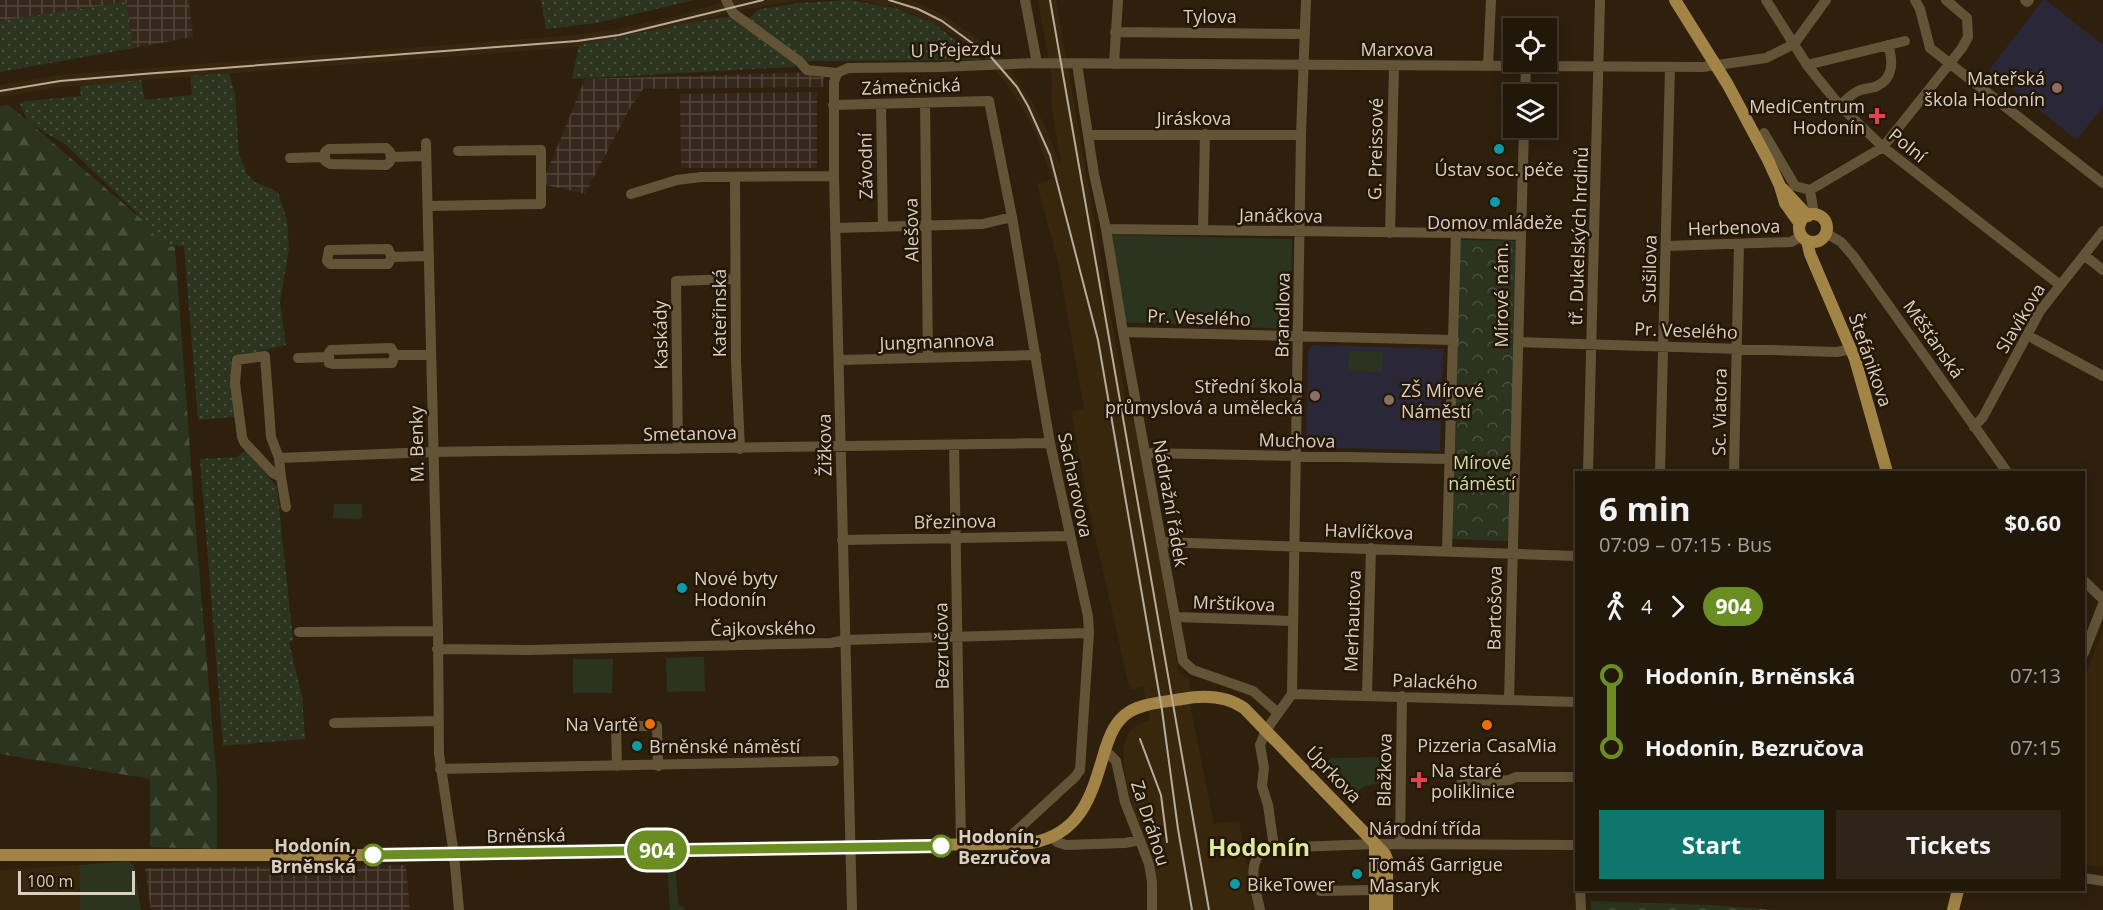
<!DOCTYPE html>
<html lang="en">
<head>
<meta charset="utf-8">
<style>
	body { margin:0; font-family:"Open Sans",sans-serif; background:#2e2518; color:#f1f3f6; height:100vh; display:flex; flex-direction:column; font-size:22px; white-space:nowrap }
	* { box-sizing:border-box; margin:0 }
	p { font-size:20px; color:#a2a09c }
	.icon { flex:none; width:33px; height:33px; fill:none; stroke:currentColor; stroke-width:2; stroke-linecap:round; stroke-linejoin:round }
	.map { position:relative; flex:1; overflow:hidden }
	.drawer { position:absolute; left:1575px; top:471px; width:510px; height:420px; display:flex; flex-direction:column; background:#22180a; border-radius:0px; box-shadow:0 3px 15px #0003,0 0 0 2px #3f372b }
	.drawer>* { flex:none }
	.badge { padding:0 12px; border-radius:20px; font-size:21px; line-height:39px }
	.controls { position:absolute; left:1503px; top:18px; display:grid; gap:12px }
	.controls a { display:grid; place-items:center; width:54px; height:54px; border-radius:0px; background:#22180a; box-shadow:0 3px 15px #0003,0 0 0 2px #3f372b; font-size:30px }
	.scale { position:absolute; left:18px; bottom:15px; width:117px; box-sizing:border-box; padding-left:6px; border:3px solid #d8d0c4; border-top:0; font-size:16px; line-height:21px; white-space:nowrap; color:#d8d0c4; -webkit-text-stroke:4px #241705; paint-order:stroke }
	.map>.badge { position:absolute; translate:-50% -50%; box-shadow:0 0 0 3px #fff }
	.legs { display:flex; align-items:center; gap:9px; height:66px; padding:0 24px; font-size:20px }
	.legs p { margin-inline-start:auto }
	.summary { display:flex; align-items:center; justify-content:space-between; height:102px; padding:0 24px }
	h1 { font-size:33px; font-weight:700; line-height:45px }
	.primary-button { display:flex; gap:12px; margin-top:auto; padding:12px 24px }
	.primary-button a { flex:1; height:69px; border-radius:0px; background:#0f766e; color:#fff; font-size:24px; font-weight:700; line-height:69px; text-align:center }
	.primary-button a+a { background:#2e2518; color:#f1f3f6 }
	ul { padding:0 24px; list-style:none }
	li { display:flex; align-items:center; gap:21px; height:72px; font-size:22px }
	li i { display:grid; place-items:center; width:9px; height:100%; margin:0 8px; background:currentColor }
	li i::after { content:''; width:15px; height:15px; margin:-8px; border:4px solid; border-radius:50%; background:#22180a }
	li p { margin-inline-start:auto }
	li:first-child i { background:linear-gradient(#0000 50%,currentColor 0) }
	li:last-child i { background:linear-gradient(currentColor 50%,#0000 0) }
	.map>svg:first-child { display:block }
	.built { fill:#39270d }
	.industrial { fill:url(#industrial-grid) }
	.education { fill:#2a2838 }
	.grass { fill:#2b341f }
	.forest { fill:url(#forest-firs) }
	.park { fill:url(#park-crowns) }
	.garden { fill:url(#garden-dots) }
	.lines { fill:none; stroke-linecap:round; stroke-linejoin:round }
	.minor { stroke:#635438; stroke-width:10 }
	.major { stroke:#a28447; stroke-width:12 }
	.rail { stroke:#b6ad9f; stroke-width:2 }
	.line-1-casing { stroke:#fff; stroke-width:14 }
	.line-1 { stroke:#6b8e23; stroke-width:9 }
	.education-dot { fill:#8d6e63; stroke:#241705; stroke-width:2 }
	.health-dot { fill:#e0444e; stroke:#241705; stroke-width:2 }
	.culture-dot { fill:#0f9aa8; stroke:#241705; stroke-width:2 }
	.food-dot { fill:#e8710a; stroke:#241705; stroke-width:2 }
	.stop-1-dot { fill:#fff; stroke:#6b8e23; stroke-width:3 }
	.labels { text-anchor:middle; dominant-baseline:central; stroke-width:5; stroke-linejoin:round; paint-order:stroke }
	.street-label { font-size:18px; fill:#d8d0c4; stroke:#241705 }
	.poi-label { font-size:18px; fill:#d8d0c4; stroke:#241705; text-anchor:start }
	.park-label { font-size:18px; fill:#c9dfab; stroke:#241705 }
	.stop-label { font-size:18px; font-weight:bold; fill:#d8d0c4; stroke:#241705; text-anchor:start }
	.district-label { font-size:24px; font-weight:bold; fill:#dcec9f; stroke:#241705 }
</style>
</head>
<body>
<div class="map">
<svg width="2103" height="910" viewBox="0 0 2103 910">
	<defs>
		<pattern id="industrial-grid" width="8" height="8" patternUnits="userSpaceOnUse" patternTransform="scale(1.5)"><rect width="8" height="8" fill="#35271b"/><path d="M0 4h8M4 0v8" fill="none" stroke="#52453a"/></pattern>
		<pattern id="forest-firs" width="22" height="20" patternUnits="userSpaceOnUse" patternTransform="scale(1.5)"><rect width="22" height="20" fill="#2b341f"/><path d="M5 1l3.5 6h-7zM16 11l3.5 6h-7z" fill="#49503e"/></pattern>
		<pattern id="park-crowns" width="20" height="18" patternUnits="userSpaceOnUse" patternTransform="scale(1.5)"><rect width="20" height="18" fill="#2b341f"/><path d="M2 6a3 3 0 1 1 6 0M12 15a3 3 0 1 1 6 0" fill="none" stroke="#49503e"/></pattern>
		<pattern id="garden-dots" width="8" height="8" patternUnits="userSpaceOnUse" patternTransform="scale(1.5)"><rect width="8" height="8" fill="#2b341f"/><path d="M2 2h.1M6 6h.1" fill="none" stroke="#49503e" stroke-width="1.8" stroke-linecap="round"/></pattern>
	</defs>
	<rect width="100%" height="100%" fill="#2e200d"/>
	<path class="built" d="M732 0H800L730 12 675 28 620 41 577 47 144 80 60 87 0 97V85L59 75 576 35 618 29 672 17Z
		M860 0H909L920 4 945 16 982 42 1011 70 1033 103 1046 128 1062 170 1051 104 1052 80 1038 0H1056L1128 414 1136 425 1179 674 1188 677 1193 702 1190 703 1191 709 1214 824 1239 821 1256 910H1157L1125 775 1123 747 1129 732 1138 724 1150 720 1143 686 1132 690 1129 686 1092 523 1071 412 1084 409 1058 262 1037 184 1052 179 1035 132 1023 109 1002 78 987 61 956 36 916 15 893 7Z
		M2103 630V867L2084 865V679Z
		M79 865 80 910H0V870Z"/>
	<path class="industrial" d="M0 0H189L193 37 134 48 126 2 0 21Z
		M824 72V87L643 89 629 110 585 194 542 184 585 79Z
		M817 92V168H681L680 94Z
		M406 865 410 910H151L145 868Z"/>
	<path class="education" d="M2043 0H2046L2103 45V106L2077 140 1989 70Z
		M1313 345 1443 349 1440 451 1309 447 1306 443 1308 350Z"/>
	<path class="grass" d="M1109 235 1292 239 1291 329 1125 322Z
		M1349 351 1383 352 1382 372 1348 371Z
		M334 504H362V519L333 518Z
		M704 657 705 691 667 692 666 658Z
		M573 659H613L612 693H573Z
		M1393 757 1392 783C1371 783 1363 784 1349 800L1318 770 1331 758Z
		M675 859 678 905 684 907V910H670L667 860Z
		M129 861 134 865 141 910H80L79 865Z"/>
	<path class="forest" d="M9 105 175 248 197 545 217 782V849L150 847V779L0 754V106Z"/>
	<path class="park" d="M1460 240 1518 241 1509 541 1451 539Z
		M1591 901 1710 905 1776 910H1591Z"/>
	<path class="garden" d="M541 0H694L597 23 546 29Z
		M849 0 895 8 933 23 982 60 810 61 793 67 572 79 579 45 705 20 728 17 746 20 760 9 800 3Z
		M126 2 134 48 0 72V21Z
		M229 73 235 94 239 154 247 174 255 182 278 192 287 220 289 249 280 302 286 345 231 358 234 417 198 420 184 246 164 247 134 210 66 145 28 122 19 102 81 96 80 86 141 80 145 100 192 95 190 76Z
		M246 450 277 487 293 640 289 642 302 696 305 739 223 746 200 459 237 457Z"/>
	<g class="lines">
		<path class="minor" d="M726 0 733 13 799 61 807 70 837 73
			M1025 0 1037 63
			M1766 0 1807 65 1840 106 1883 147 2060 285
			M1915 0 1920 9 1930 48 2103 183
			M2025 0 2027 2 2029 0
			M1115 32 1305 34
			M1077 64 1094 174 1106 229 1123 332 1183 661 1193 670 1253 691 1278 713
			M1114 64 1118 0
			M1807 65 1905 41
			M1488 66 1491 0
			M837 73 848 68 940 67 1037 63 1703 67 1766 58 1794 44 1826 0
			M837 73 834 82V176L852 910
			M1525 94 1526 67
			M925 103 928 358
			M881 104 883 227
			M833 105 989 101 1012 217 1050 443 1088 616 1089 633 1080 770 1075 777 1001 845
			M1840 106C1846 100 1851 94 1858 91 1864 88 1871 89 1877 86 1894 78 1893 60 1888 45
			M1764 133 1795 186 1810 190
			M1088 135H1301
			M426 143 438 631 439 754 454 855 459 910
			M386 148 390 152C391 157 392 162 386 165L330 164 325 161V152L329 149Z
			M391 157 426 156
			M290 158 324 157
			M735 177 736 361 740 449
			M1810 190 1883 147 1962 48 1968 37 1967 18 1946 0
			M1810 190 1814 215
			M631 194 677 180 701 177 834 176
			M428 206 541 204V150L458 151
			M835 228 983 224 1012 217
			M1106 229 1456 233
			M1203 230 1205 134
			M1390 233 1394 66
			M1826 233 1841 242 1854 257 2007 472
			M1521 235 1524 128
			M1666 246 1791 242 1802 236
			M388 249 392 257 388 264H330L327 261 329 250Z
			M2084 255 2103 270
			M392 257 429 256
			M1123 332 1454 340
			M2027 335 2103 376
			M1519 342 1837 352 1851 349
			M391 348 395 355 392 363 333 364 329 363V353L331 350Z
			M395 355H430
			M298 358 328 357
			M839 360 1036 355
			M1974 427 1983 417 2040 311 2103 231
			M954 445 961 846
			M678 449 676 281 735 279
			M1145 453 1449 459
			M279 458 432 452 1050 443
			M1588 472 1600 0
			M1660 472 1670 67
			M1734 472 1739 244
			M281 477 279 458 271 437 265 356 237 360 235 383 242 437 244 442 273 473 281 477 286 507
			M842 540 1069 536
			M1161 542 1576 556
			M1447 550 1456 233 1521 235 1509 700
			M2084 581 2103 599
			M1175 617 1293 621
			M299 632 438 631
			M437 649 529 650 831 643 846 640 1089 633
			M2084 653 2103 604
			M1292 694 1576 702
			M1367 695 1371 548
			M334 723 439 721
			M1105 750 1116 761 1125 802 1149 864 1152 882V910
			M617 766 616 726H657L658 766
			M440 769 834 761
			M1459 785 1509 780 1516 777H1576
			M1052 837 1057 842 1066 845 1125 843 1140 840
			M1400 844 1402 696
			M1274 847 1268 805 1262 786 1264 768 1260 745 1266 730 1292 694 1301 135 1306 0
			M2084 878 2103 881
			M1580 890 1581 910
			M1320 891 1375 890
			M1260 910C1256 889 1244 862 1267 848L1375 844 1576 845"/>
		<path class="major" d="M1675 0 1728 85 1768 160 1780 186 1785 203 1800 224
			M1783 189 1808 216
			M1799 228a14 14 0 1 1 28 0a14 14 0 1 1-28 0Z
			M1807 241 1810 254 1855 359 1887 472
			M1375 844V910
			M0 855H454L1031 843C1082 834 1092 794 1105 750 1110 735 1115 721 1129 712 1143 703 1165 702 1182 699 1203 695 1225 695 1244 708L1385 854 1387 859V910
			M1953 910 1958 890"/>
		<path class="rail" d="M889 0 918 9 942 21 991 57 1017 87 1028 106 1050 155 1098 340 1162 710 1178 829 1192 910
			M1050 0 1209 910
			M0 91 60 81 143 74 577 41 619 35 763 0
			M1140 739 1161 795 1167 842"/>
	</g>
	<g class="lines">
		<g class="line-1-casing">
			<path id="line-1" d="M373 855 941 846"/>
		</g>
		<use href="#line-1" class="line-1"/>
	</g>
	<g class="education-dot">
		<circle cx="2057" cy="88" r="6"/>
		<circle cx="1315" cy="396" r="6"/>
		<circle cx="1389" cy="400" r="6"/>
	</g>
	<g class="health-dot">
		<path d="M1874 107h6v6h6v6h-6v6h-6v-6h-6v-6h6z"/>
		<path d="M1416 771h6v6h6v6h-6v6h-6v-6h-6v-6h6z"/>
	</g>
	<g class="culture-dot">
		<circle cx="1499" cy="149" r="6"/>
		<circle cx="1495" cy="202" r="6"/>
		<circle cx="682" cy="588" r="6"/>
		<circle cx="637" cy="746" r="6"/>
		<circle cx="1357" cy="874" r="6"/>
		<circle cx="1235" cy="884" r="6"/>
	</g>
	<g class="food-dot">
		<circle cx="650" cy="724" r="6"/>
		<circle cx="1487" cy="725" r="6"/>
	</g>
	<g class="stop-1-dot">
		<circle cx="941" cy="846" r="10"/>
		<circle cx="373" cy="855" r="10"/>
	</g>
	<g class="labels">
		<g class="street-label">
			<text x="1210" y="16">Tylova</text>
			<text transform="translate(956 49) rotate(-2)">U Přejezdu</text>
			<text x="1397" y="49">Marxova</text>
			<text transform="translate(911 86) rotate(-2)">Zámečnická</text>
			<text x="1194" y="118">Jiráskova</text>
			<text transform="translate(1908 145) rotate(39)">Polní</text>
			<text transform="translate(1375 149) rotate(-89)">G. Preissové</text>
			<text transform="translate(865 166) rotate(-91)">Závodní</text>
			<text transform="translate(1281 215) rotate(1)">Janáčkova</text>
			<text transform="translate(1734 227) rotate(-2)">Herbenova</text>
			<text transform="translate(911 230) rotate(-91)">Alešova</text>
			<text transform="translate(1578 236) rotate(-88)">tř. Dukelských hrdinů</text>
			<text transform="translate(1649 269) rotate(-89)">Sušilova</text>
			<text transform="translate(1501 295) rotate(-90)">Mírové nám.</text>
			<text transform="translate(719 313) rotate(-90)">Kateřinská</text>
			<text transform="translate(1282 315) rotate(-89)">Brandlova</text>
			<text transform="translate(1199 317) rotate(2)">Pr. Veselého</text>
			<text transform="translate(2020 318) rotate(-59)">Slavíkova</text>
			<text transform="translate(1686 330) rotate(2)">Pr. Veselého</text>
			<text transform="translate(660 335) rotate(-91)">Kaskády</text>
			<text transform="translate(1934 339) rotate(55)">Měšťanská</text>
			<text transform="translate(937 341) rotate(-2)">Jungmannova</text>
			<text transform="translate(1871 360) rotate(71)">Štefánikova</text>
			<text transform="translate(1719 412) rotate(-89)">Sc. Viatora</text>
			<text transform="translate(690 433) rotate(-1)">Smetanova</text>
			<text transform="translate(1297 440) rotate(1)">Muchova</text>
			<text transform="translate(416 444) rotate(-91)">M. Benky</text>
			<text transform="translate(824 445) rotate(-91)">Žižkova</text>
			<text transform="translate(1076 485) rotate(78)">Sacharovova</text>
			<text transform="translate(1171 503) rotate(80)">Nádražní řádek</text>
			<text transform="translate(955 521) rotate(-1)">Březinova</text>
			<text transform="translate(1369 531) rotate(2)">Havlíčkova</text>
			<text transform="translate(1234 603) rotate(2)">Mrštíkova</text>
			<text transform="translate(1494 608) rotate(-89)">Bartošova</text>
			<text transform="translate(1352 621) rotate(-88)">Merhautova</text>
			<text transform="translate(763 628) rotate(-1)">Čajkovského</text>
			<text transform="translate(941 646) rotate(-91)">Bezručova</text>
			<text transform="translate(1435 681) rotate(2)">Palackého</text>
			<text transform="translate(1384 770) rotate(-89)">Blažkova</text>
			<text transform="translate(1334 774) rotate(46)">Úprkova</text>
			<text transform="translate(1151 823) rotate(72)">Za Dráhou</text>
			<text x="1425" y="828">Národní třída</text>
			<text transform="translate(526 835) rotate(-1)">Brněnská</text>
		</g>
		<g class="poi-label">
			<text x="2045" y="78" text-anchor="end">Mateřská<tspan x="2045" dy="21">škola Hodonín</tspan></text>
			<text x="1865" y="106" text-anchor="end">MediCentrum<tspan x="1865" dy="21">Hodonín</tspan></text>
			<text x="1499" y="169" text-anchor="middle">Ústav soc. péče</text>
			<text x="1495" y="222" text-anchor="middle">Domov mládeže</text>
			<text x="1303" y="386" text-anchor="end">Střední škola<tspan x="1303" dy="21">průmyslová a umělecká</tspan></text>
			<text x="1401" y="390">ZŠ Mírové<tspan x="1401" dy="21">Náměstí</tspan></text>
			<text x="694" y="578">Nové byty<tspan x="694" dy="21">Hodonín</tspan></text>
			<text x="638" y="724" text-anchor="end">Na Vartě</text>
			<text x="1487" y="745" text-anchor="middle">Pizzeria CasaMia</text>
			<text x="649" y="746">Brněnské náměstí</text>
			<text x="1431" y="770">Na staré<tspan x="1431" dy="21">poliklinice</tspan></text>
			<text x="1369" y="864">Tomáš Garrigue<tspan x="1369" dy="21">Masaryk</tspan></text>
			<text x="1247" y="884">BikeTower</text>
		</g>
		<g class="park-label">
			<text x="1482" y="462">Mírové<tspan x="1482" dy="21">náměstí</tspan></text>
		</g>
		<g class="stop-label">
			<text x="958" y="836">Hodonín,<tspan x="958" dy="21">Bezručova</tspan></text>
			<text x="356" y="845" text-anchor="end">Hodonín,<tspan x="356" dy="21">Brněnská</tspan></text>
		</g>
		<g class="district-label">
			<text x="1259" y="846">Hodonín</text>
		</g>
	</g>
</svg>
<div class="controls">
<a><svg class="icon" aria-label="locate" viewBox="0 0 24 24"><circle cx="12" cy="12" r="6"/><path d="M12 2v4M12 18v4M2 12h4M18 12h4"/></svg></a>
<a><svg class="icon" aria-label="layers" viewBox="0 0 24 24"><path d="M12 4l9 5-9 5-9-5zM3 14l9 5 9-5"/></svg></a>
</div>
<div class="scale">100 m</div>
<b class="badge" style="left:657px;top:850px;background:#6b8e23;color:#fff">904</b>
<section class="drawer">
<div class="summary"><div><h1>6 min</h1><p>07:09 – 07:15 · Bus</p></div><b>$0.60</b></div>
<div class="legs"><svg class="icon" aria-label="walk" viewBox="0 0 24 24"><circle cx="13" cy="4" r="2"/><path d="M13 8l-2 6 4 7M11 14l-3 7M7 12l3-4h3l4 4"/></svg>4<svg class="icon" aria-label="forward" viewBox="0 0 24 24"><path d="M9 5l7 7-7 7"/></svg><b class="badge" style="background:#6b8e23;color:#fff">904</b></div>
<ul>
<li><i style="color:#6b8e23"></i><b>Hodonín, Brněnská</b><p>07:13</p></li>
<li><i style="color:#6b8e23"></i><b>Hodonín, Bezručova</b><p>07:15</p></li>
</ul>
<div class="primary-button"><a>Start</a><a>Tickets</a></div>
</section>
</div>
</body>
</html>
